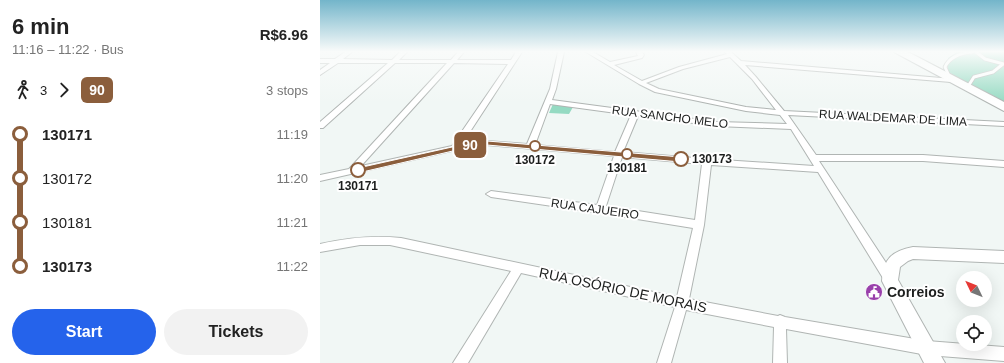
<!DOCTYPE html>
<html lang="en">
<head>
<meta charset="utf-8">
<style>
	body { margin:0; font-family:Helvetica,sans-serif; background:#f2f2f2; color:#222; height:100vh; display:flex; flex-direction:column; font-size:15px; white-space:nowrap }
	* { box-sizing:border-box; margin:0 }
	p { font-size:13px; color:#767676 }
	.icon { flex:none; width:22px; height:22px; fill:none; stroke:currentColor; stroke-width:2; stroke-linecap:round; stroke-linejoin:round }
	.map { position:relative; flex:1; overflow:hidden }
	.side { display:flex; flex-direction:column; background:#fff; width:320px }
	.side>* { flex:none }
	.badge { padding:0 8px; border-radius:6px; font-size:14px; line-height:26px }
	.needle { width:26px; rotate:313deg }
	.fabs { position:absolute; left:636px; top:271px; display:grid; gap:8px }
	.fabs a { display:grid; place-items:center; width:36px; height:36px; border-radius:50%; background:#fff; box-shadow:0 4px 16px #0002; font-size:20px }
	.map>.badge { position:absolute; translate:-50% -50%; box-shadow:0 0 0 2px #fff }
	.legs { display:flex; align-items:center; gap:6px; height:44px; padding:0 12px; font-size:13px }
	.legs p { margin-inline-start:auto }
	.summary { display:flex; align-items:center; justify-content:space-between; height:68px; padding:0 12px }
	h1 { font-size:22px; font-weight:700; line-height:30px }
	.button { display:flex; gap:8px; margin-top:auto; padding:8px 12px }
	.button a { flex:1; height:46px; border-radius:24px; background:#2563eb; color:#fff; font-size:16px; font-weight:700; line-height:46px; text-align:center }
	.button a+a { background:#f2f2f2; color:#222 }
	ul { padding:0 12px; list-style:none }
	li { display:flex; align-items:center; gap:14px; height:44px; font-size:15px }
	li i { display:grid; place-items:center; width:6px; height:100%; margin:0 5px; background:currentColor }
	li i::after { content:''; width:10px; height:10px; margin:-5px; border:3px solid; border-radius:50%; background:#fff }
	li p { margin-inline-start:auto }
	li:first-child i { background:linear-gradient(#0000 50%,currentColor 0) }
	li:last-child i { background:linear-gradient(currentColor 50%,#0000 0) }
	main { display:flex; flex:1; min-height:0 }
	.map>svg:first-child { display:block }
	.green { fill:#95dac2 }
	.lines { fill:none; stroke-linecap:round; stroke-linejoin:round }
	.lane-casing { stroke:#b0b5b3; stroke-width:4.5 }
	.street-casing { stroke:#b0b5b3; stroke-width:2 }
	.secondary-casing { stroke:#b0b5b3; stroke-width:2 }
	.highway-casing { stroke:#b0b5b3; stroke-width:2 }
	.lane { stroke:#fff; stroke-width:3 }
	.street { fill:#fff; fill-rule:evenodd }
	.secondary { fill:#fff; fill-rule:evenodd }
	.highway { fill:#fff; fill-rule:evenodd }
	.line-1 { fill:#8b5e3c; stroke:#fff }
	.stop-1-dot { fill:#fff; stroke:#8b5e3c; stroke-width:2 }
	.labels { text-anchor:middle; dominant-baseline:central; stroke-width:4; stroke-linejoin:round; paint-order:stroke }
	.street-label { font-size:12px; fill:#1c1e1d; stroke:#fff }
	.stop-label { font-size:12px; font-weight:bold; fill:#1c1e1d; stroke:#fff }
	.near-street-label { font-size:14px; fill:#1c1e1d; stroke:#fff }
	.near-poi-label { font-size:14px; font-weight:bold; fill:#1c1e1d; stroke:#fff; text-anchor:start }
</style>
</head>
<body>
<main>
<section class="side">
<div class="summary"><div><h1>6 min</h1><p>11:16 – 11:22 · Bus</p></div><b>R$6.96</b></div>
<div class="legs"><svg class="icon" aria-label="walk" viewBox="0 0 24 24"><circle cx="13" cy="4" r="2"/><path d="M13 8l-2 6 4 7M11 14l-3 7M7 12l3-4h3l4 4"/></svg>3<svg class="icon" aria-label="forward" viewBox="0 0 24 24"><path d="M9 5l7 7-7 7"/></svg><b class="badge" style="background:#8b5e3c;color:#fff">90</b><p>3 stops</p></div>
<ul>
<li><i style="color:#8b5e3c"></i><b>130171</b><p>11:19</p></li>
<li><i style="color:#8b5e3c"></i><span>130172</span><p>11:20</p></li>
<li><i style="color:#8b5e3c"></i><span>130181</span><p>11:21</p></li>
<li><i style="color:#8b5e3c"></i><b>130173</b><p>11:22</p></li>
</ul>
<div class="button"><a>Start</a><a>Tickets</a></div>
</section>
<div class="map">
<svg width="684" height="363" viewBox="0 0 684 363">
	<rect width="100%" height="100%" fill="#f1f7f5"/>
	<path class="green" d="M637 52H684V106L647 87 628 71V58Z
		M233 104 253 107 249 114 229 113Z"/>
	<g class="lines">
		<g class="lane-casing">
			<path id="lane" d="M656 52 665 59 684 64
				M629 76 625 67C630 56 641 53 652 52
				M647 88 654 77 673 72 683 64"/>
		</g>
		<g class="street-casing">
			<path id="street" d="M25 52H32L23 59 72 60 80 52H87L79 60H131L138 52H144L137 60H191L196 52H202L142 144 167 141 207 144 230 89 238 52H244L236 89 232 100 397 122 467 124 460 115 426 111 335 92 319 84 266 52H273L290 62 318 56 316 52H322L324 55 322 58 294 65 322 81 359 67 407 54 405 52H411L421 61 633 79 634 80 631 82 425 65 436 77 464 111 684 122V126L468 115 496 155H603L684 161V167L603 161H499L574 275 576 279 574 283 570 284 566 283 498 172 391 165 384 225 369 299 458 316 460 315 465 317 607 341 684 347V361L607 355 466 329 467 363H453L454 327 366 310 351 363H337L355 307 201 273 148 363H133L191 271 70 245H40L0 252V244C27 238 53 235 81 238L357 297 373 228 280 213 171 197 166 194 171 191 277 205 294 156 167 145 149 147 0 181V175L29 169 127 63H75L3 128H0V122L68 63H18L0 75V70L10 63H0V59H15ZM410 57 432 79 456 110 426 107 339 89 326 83 363 69ZM134 63 188 64 132 146 41 166ZM230 104 311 115 295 152 215 145ZM318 116 397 126 471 129 494 166 387 159 303 152ZM302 157 382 164 375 220 286 206Z"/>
		</g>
		<g class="secondary-casing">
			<path id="secondary" d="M593 247 684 251V263L593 259 588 261 580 267 578 280 625 363H604L562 281C563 259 572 251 593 247Z"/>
		</g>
		<g class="highway-casing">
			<path id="highway" d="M574 52H588L684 102V111Z"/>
		</g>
		<use href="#lane" class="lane"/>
		<use href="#street" class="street"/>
		<use href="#secondary" class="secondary"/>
		<use href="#highway" class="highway"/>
	</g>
	<linearGradient id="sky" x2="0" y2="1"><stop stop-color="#73b5ca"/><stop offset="0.5" stop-color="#f9fbfa"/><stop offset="1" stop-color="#f9fbfa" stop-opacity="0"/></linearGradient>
	<rect width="684" height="103" fill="url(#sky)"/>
	<path class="line-1" d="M167 141 361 157 364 159 361 162 167 145 150 147 38 173 35 170 38 168 150 143Z"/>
	<defs>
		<g id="civic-disc" transform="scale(0.9)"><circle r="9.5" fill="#9940ab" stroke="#fff"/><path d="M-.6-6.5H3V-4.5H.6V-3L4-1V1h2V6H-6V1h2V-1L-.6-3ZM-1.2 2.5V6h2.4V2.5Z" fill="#fff"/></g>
	</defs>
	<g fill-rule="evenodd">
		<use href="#civic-disc" x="554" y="292"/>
	</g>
	<g class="stop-1-dot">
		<circle cx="215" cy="146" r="5"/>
		<circle cx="307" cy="154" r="5"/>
		<circle cx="361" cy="159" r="7"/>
		<circle cx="38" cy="170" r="7"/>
	</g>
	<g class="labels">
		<g class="street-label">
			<text transform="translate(350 117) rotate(7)">RUA SANCHO MELO</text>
			<text transform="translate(573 118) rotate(3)">RUA WALDEMAR DE LIMA</text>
			<text transform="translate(275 209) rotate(8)">RUA CAJUEIRO</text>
		</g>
		<g class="stop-label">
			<text x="372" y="159" text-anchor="start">130173</text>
			<text x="215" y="160">130172</text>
			<text x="307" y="168">130181</text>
			<text x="38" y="186">130171</text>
		</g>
		<g class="near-street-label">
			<text transform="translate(303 290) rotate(12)">RUA OSÓRIO DE MORAIS</text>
		</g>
		<g class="near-poi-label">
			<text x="567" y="292">Correios</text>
		</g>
	</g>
</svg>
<div class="fabs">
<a><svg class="needle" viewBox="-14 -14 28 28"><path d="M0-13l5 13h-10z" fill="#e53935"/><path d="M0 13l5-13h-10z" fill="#767676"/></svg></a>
<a><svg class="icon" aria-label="locate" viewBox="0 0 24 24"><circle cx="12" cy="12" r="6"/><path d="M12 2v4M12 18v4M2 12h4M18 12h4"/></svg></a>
</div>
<b class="badge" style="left:150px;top:145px;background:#8b5e3c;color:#fff">90</b>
</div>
</main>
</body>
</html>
